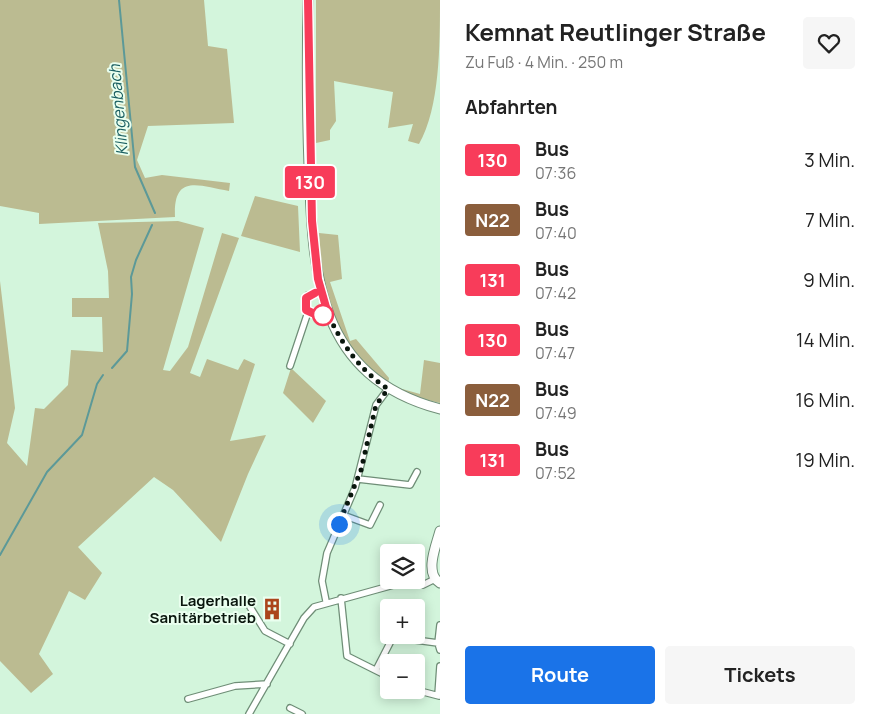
<!DOCTYPE html>
<html lang="de">
<head>
<meta charset="utf-8">
<style>
	body { margin:0; font-family:Manrope,sans-serif; background:#f6f6f6; color:#222; height:100vh; display:flex; flex-direction:column; font-size:19px; white-space:nowrap }
	* { box-sizing:border-box; margin:0 }
	p { font-size:16px; color:#767676 }
	.icon { flex:none; width:28px; height:28px; fill:none; stroke:currentColor; stroke-width:2; stroke-linecap:round; stroke-linejoin:round }
	.map { position:relative; flex:1; overflow:hidden }
	.panel { display:flex; flex-direction:column; background:#fff; width:440px }
	.panel>* { flex:none }
	.badge { padding:0 10px; border-radius:4px; font-size:18px; line-height:32px }
	.tools { position:absolute; left:380px; top:544px; display:grid; gap:10px }
	.tools a { display:grid; place-items:center; width:45px; height:45px; border-radius:5px; background:#fff; box-shadow:0 2px 12px #0003; font-size:25px }
	.you { position:absolute; width:25px; height:25px; margin:-12px; border:4px solid #fff; border-radius:50%; background:#1a73e8; box-shadow:0 0 0 8px #1a73e833 }
	.map>.badge { position:absolute; translate:-50% -50%; box-shadow:0 0 0 2px #fff }
	h2 { padding:0 25px; font-size:19px; line-height:45px }
	.round { display:grid; place-items:center; flex:none; width:52px; height:52px; border-radius:5px; background:#f6f6f6 }
	.overview { display:flex; align-items:center; justify-content:space-between; height:85px; padding:0 25px }
	h1 { font-size:24px; font-weight:700; line-height:38px }
	.primary-button { display:flex; gap:10px; margin-top:auto; padding:10px 25px }
	.primary-button a { flex:1; height:58px; border-radius:5px; background:#1a73e8; color:#fff; font-size:20px; font-weight:700; line-height:58px; text-align:center }
	.primary-button a+a { background:#f6f6f6; color:#222 }
	ul { padding:0; list-style:none }
	li { display:flex; align-items:center; gap:15px; height:60px; padding:0 25px }
	li div { flex:1 }
	li b { display:block; font-size:19px }
	li em { font-style:normal }
	li .badge { min-width:55px; font-weight:700; text-align:center }
	main { display:flex; flex:1; min-height:0 }
	.map>svg:first-child { display:block }
	.green { fill:#bbbb91 }
	.lines { fill:none; stroke-linecap:round; stroke-linejoin:round }
	.stream { stroke:#5c9998; stroke-width:2 }
	.street-casing { stroke:#6f8e77; stroke-width:8 }
	.secondary-casing { stroke:#6f8e77; stroke-width:11 }
	.street { stroke:#fff; stroke-width:5.5 }
	.secondary { stroke:#fff; stroke-width:9 }
	.line-casing { stroke:#fff; stroke-width:11 }
	.line { stroke:#f83c5a; stroke-width:8 }
	.walk { stroke:#09160d; stroke-width:5; stroke-dasharray:0 9 }
	.stop-dot { fill:#fff; stroke:#f83c5a; stroke-width:2.5 }
	.labels { text-anchor:middle; dominant-baseline:central; stroke-width:4; stroke-linejoin:round; paint-order:stroke }
	.poi-label { font-size:15px; font-weight:bold; fill:#09160d; stroke:#eaffef; text-anchor:end }
	.water-label { font-size:16px; font-style:italic; fill:#1a5f61; stroke:#eaffef }
</style>
</head>
<body>
<main>
<div class="map">
<svg width="440" height="714" viewBox="0 0 440 714">
	<rect width="100%" height="100%" fill="#d3f5dc"/>
	<path class="green" d="M0 0H204L208 46 227 49 234 123 148 126 137 160 145 178 162 175 230 183 229 191C199 186 173 173 175 217L39 224V213L0 206V210Z
		M316 0H440C440 44 440 108 419 144L408 141 413 124 388 128 393 92 334 81 336 121 330 130V140L316 143Z
		M255 196 298 206 300 252 241 236Z
		M178 221 204 228 163 370 170 371 188 347 222 233 239 238 190 373 200 377 207 359 238 370 244 359 255 364 230 441 266 435 248 474 221 542 173 490 154 477 78 547 102 573 85 600 69 591 39 654 53 674 31 693 0 661V281L15 408 7 443 27 466 35 408 44 409 68 385 71 350 103 352 102 317H72V298H109L108 271 98 223Z
		M319 233 338 235 342 279 330 282 350 341 356 339 389 378 388 385 420 394 424 360 440 363V403C377 390 334 343 323 279 320 264 320 248 319 233Z
		M291 368 326 401 313 423 283 393Z"/>
	<g class="lines">
		<path class="stream" d="M119 0 135 167 155 213
			M112 368 127 351 132 294 131 277 136 260 152 225
			M0 555 47 472 82 435 97 384 103 375"/>
		<g class="street-casing">
			<path id="street" d="M321 293 308 295 305 300V308L313 314H328
				M290 366 308 312
				M358 479 410 485 417 472
				M343 515 370 525 380 505
				M341 598 347 656 389 677
				M326 601 322 581 327 553 355 488 376 405 388 389
				M250 607 265 631 290 644
				M440 625 438 643 440 650
				M376 670 393 637 438 643
				M416 690 439 696
				M438 695 440 666
				M188 699 235 686 267 684
				M290 708 302 714
				M249 714 304 618 314 607 408 581 423 585 435 579"/>
		</g>
		<g class="secondary-casing">
			<path id="secondary" d="M308 0C307 55 307 111 309 166 313 274 316 376 440 409
				M440 531C436 546 424 573 440 583"/>
		</g>
		<use href="#street" class="street"/>
		<use href="#secondary" class="secondary"/>
	</g>
	<g class="lines">
		<g class="line-casing">
			<path id="line" d="M308 0 312 221 318 279 328 314 317 315 306 310V298L315 293"/>
		</g>
		<use href="#line" class="line"/>
		<path class="walk" d="M323 315 328 314C342 345 360 370 388 389L376 405 361 470 339 524"/>
	</g>
	<defs>
		<g id="building-bare" transform="scale(1.725)"><path d="M-4-6H4V6H1V3H-1V6H-4ZM-2.5-4.3h1.7v1.8h-1.7ZM.8-4.3h1.7v1.8H.8ZM-2.5-1h1.7V.8h-1.7ZM.8-1h1.7V.8H.8Z" fill="#ab451b" stroke="#eaffef" stroke-width="2.5" paint-order="stroke"/></g>
	</defs>
	<g fill-rule="evenodd">
		<use href="#building-bare" x="272" y="609"/>
	</g>
	<circle class="stop-dot" cx="323" cy="315" r="10"/>
	<g class="labels">
		<g class="poi-label">
			<text x="256" y="600">Lagerhalle<tspan x="256" dy="17">Sanitärbetrieb</tspan></text>
		</g>
		<g class="water-label">
			<text transform="translate(118 110) rotate(-95)">Klingenbach</text>
		</g>
	</g>
</svg>
<div class="tools">
<a><svg class="icon" aria-label="layers" viewBox="0 0 24 24"><path d="M12 4l9 5-9 5-9-5zM3 14l9 5 9-5"/></svg></a>
<a>+</a>
<a>−</a>
</div>
<div class="you" style="left:339px;top:524px"></div>
<b class="badge" style="left:310px;top:182px;background:#f83c5a;color:#fff">130</b>
</div>
<section class="panel">
<div class="overview"><div><h1>Kemnat Reutlinger Straße</h1><p>Zu Fuß · 4 Min. · 250 m</p></div><a class="round"><svg class="icon" aria-label="heart" viewBox="0 0 24 24"><path d="M12 20l-8-8c-3-5 5-10 8-4 3-6 11-1 8 4z"/></svg></a></div>
<h2>Abfahrten</h2>
<ul>
<li><span class="badge" style="background:#f83c5a;color:#fff">130</span><div><b>Bus</b><p>07:36</p></div><em>3 Min.</em></li>
<li><span class="badge" style="background:#8b5e3c;color:#fff">N22</span><div><b>Bus</b><p>07:40</p></div><em>7 Min.</em></li>
<li><span class="badge" style="background:#f83c5a;color:#fff">131</span><div><b>Bus</b><p>07:42</p></div><em>9 Min.</em></li>
<li><span class="badge" style="background:#f83c5a;color:#fff">130</span><div><b>Bus</b><p>07:47</p></div><em>14 Min.</em></li>
<li><span class="badge" style="background:#8b5e3c;color:#fff">N22</span><div><b>Bus</b><p>07:49</p></div><em>16 Min.</em></li>
<li><span class="badge" style="background:#f83c5a;color:#fff">131</span><div><b>Bus</b><p>07:52</p></div><em>19 Min.</em></li>
</ul>
<div class="primary-button"><a>Route</a><a>Tickets</a></div>
</section>
</main>
</body>
</html>
